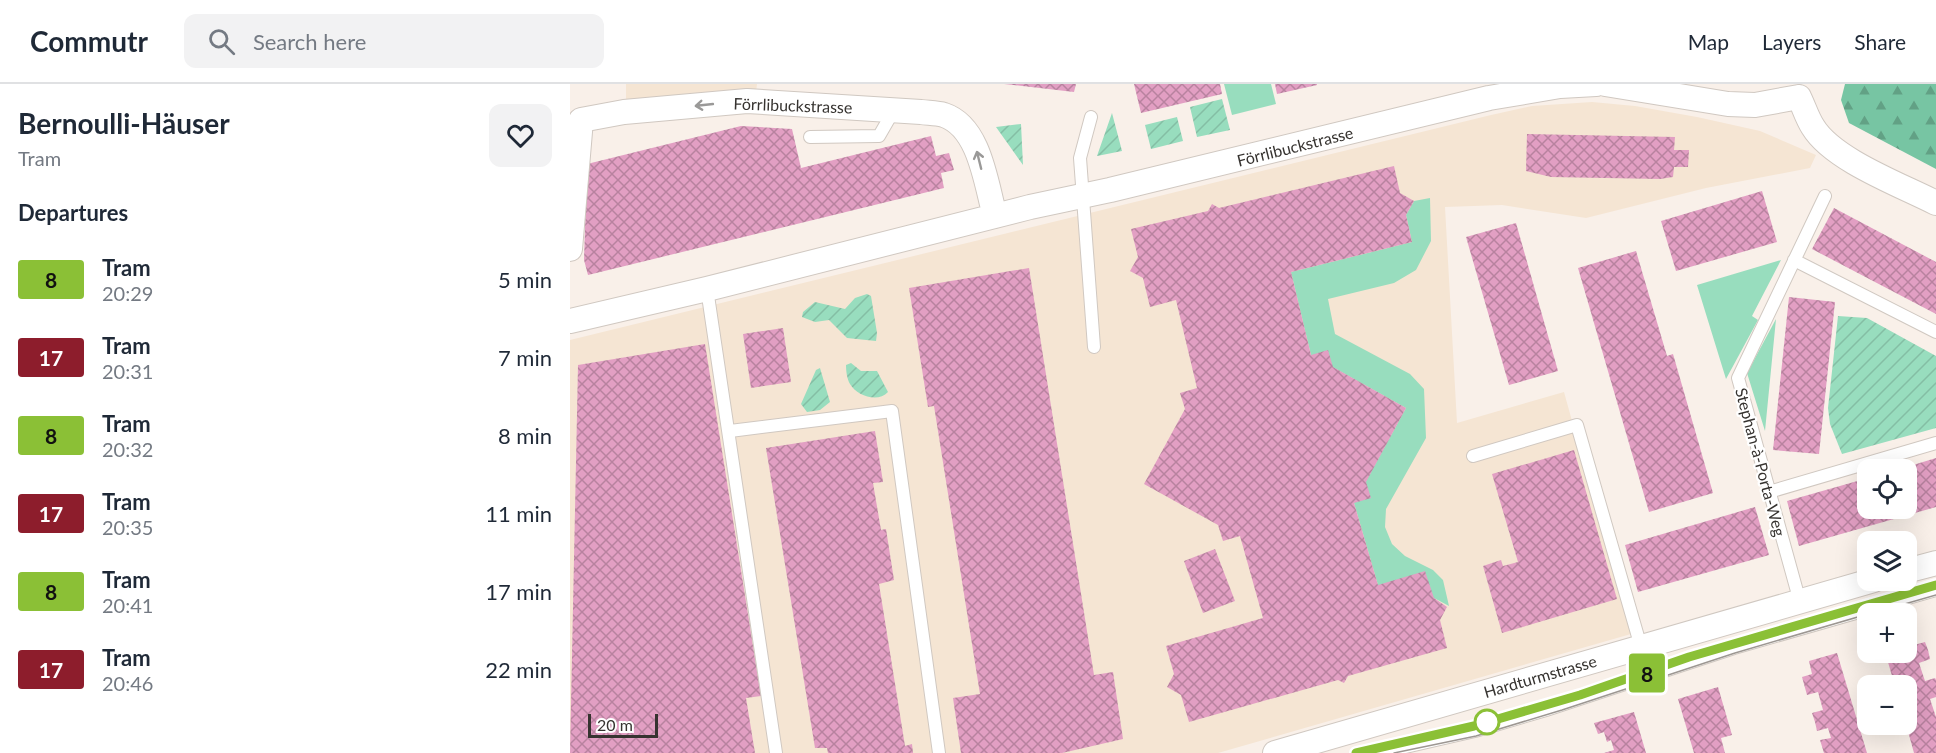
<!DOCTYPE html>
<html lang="en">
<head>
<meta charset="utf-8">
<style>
	body { margin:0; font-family:Lato,sans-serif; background:#f2f2f3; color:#1f2937; height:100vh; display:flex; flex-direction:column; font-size:22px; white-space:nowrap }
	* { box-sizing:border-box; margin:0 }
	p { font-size:20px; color:#747a83 }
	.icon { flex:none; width:33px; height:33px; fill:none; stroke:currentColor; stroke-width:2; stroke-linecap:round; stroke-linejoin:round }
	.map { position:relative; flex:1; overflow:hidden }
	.side { display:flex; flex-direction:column; background:#fff; width:570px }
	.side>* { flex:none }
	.badge { padding:0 12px; border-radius:4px; font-size:21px; line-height:39px }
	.tools { position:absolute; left:1287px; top:375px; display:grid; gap:12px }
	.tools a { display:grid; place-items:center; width:60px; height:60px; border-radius:12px; background:#fff; box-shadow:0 6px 24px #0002; font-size:30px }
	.scale { position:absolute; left:18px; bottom:15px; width:70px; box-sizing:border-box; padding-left:6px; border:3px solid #363330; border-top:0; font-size:16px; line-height:21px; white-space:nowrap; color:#363330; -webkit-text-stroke:4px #fff; paint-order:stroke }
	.map>.badge { position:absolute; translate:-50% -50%; box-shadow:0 0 0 3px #fff }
	h2 { padding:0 18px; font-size:22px; line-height:54px }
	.round { display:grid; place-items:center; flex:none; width:63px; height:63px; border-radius:12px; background:#f2f2f3 }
	.overview { display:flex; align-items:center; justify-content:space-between; height:102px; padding:0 18px }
	h1 { font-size:28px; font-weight:700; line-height:45px }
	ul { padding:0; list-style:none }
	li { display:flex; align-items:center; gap:18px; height:78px; padding:0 18px }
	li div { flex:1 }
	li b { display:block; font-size:22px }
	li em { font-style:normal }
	li .badge { min-width:66px; font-weight:700; text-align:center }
	header { display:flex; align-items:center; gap:36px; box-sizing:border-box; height:84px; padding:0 30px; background:#fff; border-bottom:2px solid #e0e1e3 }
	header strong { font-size:28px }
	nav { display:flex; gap:33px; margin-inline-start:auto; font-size:21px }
	.search { width:420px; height:54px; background:#f2f2f3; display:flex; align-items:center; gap:15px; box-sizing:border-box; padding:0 21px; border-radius:12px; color:#747a83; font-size:22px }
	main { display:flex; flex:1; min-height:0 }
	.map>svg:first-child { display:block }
	.commercial { fill:#f5e5d3 }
	.grass { fill:#98ddbe }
	.forest { fill:url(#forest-firs) }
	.garden { fill:url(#garden-furrows) }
	.building { fill:url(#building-cross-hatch) }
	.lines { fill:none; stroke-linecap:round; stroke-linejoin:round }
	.lane-casing { stroke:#d0c8c1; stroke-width:14 }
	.street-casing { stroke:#d0c8c1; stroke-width:26 }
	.lane { stroke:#fff; stroke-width:12 }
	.street { stroke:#fff; stroke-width:24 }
	.tram { stroke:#9d9792; stroke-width:1.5 }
	.oneway { stroke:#9a9998 }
	.line-casing { stroke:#fff; stroke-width:14 }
	.line { stroke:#8bc036; stroke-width:9 }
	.stop-dot { fill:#fff; stroke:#8bc036; stroke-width:3 }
	.labels { text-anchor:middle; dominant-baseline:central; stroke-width:4.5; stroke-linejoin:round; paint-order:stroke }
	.street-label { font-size:16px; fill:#363330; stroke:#fff }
</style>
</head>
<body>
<header>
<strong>Commutr</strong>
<div class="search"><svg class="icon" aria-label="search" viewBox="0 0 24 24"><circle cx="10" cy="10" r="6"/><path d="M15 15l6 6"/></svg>Search here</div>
<nav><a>Map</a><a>Layers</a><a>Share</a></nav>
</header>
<main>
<section class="side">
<div class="overview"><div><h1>Bernoulli-Häuser</h1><p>Tram</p></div><a class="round"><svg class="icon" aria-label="heart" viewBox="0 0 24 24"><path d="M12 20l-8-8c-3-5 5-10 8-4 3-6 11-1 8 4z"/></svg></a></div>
<h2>Departures</h2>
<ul>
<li><span class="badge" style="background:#8bc036;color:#111">8</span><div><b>Tram</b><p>20:29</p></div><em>5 min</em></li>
<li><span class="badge" style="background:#8d1d2c;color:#fff">17</span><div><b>Tram</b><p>20:31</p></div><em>7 min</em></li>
<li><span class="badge" style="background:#8bc036;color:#111">8</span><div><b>Tram</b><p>20:32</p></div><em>8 min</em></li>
<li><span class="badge" style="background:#8d1d2c;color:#fff">17</span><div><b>Tram</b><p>20:35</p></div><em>11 min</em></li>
<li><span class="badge" style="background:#8bc036;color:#111">8</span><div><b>Tram</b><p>20:41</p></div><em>17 min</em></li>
<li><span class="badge" style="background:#8d1d2c;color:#fff">17</span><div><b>Tram</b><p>20:46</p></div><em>22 min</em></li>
</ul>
</section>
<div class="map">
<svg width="1366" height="669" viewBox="0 0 1366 669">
	<defs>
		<pattern id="forest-firs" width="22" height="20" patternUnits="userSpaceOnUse" patternTransform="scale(1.5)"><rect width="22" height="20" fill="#77c5a3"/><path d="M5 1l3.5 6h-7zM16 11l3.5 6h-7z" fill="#62a185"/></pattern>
		<pattern id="garden-furrows" width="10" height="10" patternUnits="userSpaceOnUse" patternTransform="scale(1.5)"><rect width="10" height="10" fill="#98ddbe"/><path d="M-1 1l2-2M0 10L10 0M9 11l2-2" fill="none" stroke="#84bea4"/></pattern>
		<pattern id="building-cross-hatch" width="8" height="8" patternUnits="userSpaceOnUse" patternTransform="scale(1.5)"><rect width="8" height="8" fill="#e29fc3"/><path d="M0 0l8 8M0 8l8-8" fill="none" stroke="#b8829f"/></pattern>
	</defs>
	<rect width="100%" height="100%" fill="#f9f0e9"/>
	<path class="commercial" d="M56 0H187L186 8 56 16Z
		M1022 18 1065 22 1127 33 1190 47 1246 71 1240 84 1136 104 1016 134 932 121 875 123 887 339 994 308 1061 550 648 669H0V256L921 31 962 22Z"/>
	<path class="grass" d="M654 0H701L706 20 662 31Z
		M860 114 861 157 846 186 824 199 758 215 765 250 840 290 854 305 856 354 816 425 815 443 822 460 835 472 863 486 873 496 879 522 864 514 808 501 784 419 836 324 741 271 721 188 842 158 836 131 844 117Z
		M1211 176 1182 232 1188 236 1156 295 1127 201Z
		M1206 235 1195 347 1177 289Z"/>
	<path class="forest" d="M1275 0H1366V85L1279 39 1271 16Z"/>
	<path class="garden" d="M652 15 660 46 627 53 620 23Z
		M542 29 552 67 527 72Z
		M607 33 613 57 581 65 575 41Z
		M451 40 453 81 426 43Z
		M297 210 301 212 307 249 306 257 277 254 259 236 245 238 232 233 233 228 245 218 275 225 285 214Z
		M1268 232 1297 234 1366 272V344L1272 370 1260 340 1258 324Z
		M281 279 291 287H307L318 308C308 319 287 312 280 300 277 295 276 287 276 281Z
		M250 284 260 318 250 326 237 328 231 320 246 286Z"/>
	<path class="building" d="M434 0H506L504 8Z
		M564 0H650L652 10 571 29Z
		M705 0H747V1L707 10Z
		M171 42 222 45 231 84 361 52 366 72 379 69 384 86 371 89 374 104 18 191 14 176 17 80Z
		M957 50 1105 53 1104 66H1119L1118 83H1104L1103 93 1090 95 981 93 956 87Z
		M824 82 830 109 844 117 836 131 842 158 721 188 741 271 758 266 763 283 836 324 796 398 801 414 784 419 808 501 855 487 864 514 877 523 870 536 877 564 778 592 774 599 768 596 619 638 611 611 597 603 604 590 596 562 693 534 670 452 653 457 648 441 574 400 615 325 610 309 627 304 606 216 580 223 573 194 560 187 568 173 561 145 638 127 642 120 649 124Z
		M1192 107 1207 158 1106 187 1091 137Z
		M1264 124 1366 178V230L1242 165Z
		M946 139 988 287 939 301 896 153Z
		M1066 167 1097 272 1103 270 1143 409 1079 428 1008 184Z
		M459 184 524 591 543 588 553 655 492 669H391L383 614 410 610 364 322 358 323 339 204Z
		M1219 213 1265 218 1249 370 1203 366Z
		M213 244 221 298 181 304 173 250Z
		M135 260 191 612 176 614 185 669H0L8 281Z
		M305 347 313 398 303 399 311 446 316 445 324 496 309 500 335 662 342 660 343 669H258L257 664H245L196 364Z
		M1004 366 1047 515 932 549 913 482 931 476 933 482 948 478 922 390Z
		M1366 374V423L1229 462 1217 417 1298 394V424H1336V386L1330 385Z
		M1185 423 1199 471 1068 508 1055 461Z
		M645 465 665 517 633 529 614 477Z
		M1341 548 1344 561 1355 558 1358 566 1360 575 1349 579 1355 597 1365 594 1366 596V613L1360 615 1366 633V669H1344L1336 640V602H1325L1315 568H1336V549Z
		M1267 569 1297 669H1254L1250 656 1261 654 1258 644 1247 647 1245 638 1242 629 1253 626 1248 608 1237 611 1232 593 1242 590 1239 577Z
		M1148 603 1162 651 1151 654 1155 669H1124L1108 615Z
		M1064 628 1076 669H1034L1044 666 1041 656 1037 658 1034 648 1028 650 1024 639Z"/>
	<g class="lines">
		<g class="lane-casing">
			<path id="lane" d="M521 33 510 74 524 263
				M240 53 309 52 324 26
				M1224 176 1366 248
				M137 205 206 669
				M160 347 322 327 369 669
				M903 372 1007 341 1071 563
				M1199 408 1366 359
				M1230 518 1168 294 1255 112
				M809 669 905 647 976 626 1164 564 1366 506"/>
		</g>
		<g class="street-casing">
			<path id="street" d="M1035 0 1158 20 1185 21 1229 13
				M1229 13C1234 23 1237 34 1243 43 1263 76 1331 101 1366 119
				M0 165 11 36 54 28 177 17 351 28C358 29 367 29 374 31 410 43 416 100 425 132
				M0 237 137 205 460 123 540 106 919 14 990 2 1026 0
				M1336 487 1366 479
				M705 669 1304 496"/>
		</g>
		<use href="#lane" class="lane"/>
		<use href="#street" class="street"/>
		<path class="tram" d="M1300 530 1366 511
			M786 669 917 638 1010 611 1119 573 1366 501
			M824 669 906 652 992 626 1165 569 1298 530"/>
	</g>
	<defs><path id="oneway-shaft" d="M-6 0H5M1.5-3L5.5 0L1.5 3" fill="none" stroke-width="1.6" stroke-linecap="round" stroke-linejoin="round" transform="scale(1.5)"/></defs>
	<g class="oneway">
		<use href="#oneway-shaft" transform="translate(134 21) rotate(174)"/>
		<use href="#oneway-shaft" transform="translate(409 76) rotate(-104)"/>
	</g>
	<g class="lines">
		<g class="line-casing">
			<path id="line" d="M786 669 904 642 1010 611 1119 573 1366 501"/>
		</g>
		<use href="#line" class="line"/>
	</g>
	<circle class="stop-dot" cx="917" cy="638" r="12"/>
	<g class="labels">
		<g class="street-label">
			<text transform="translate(223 21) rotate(2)">Förrlibuckstrasse</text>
			<text transform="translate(725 62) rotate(-14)">Förrlibuckstrasse</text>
			<text transform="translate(1191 378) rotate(75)">Stephan-à-Porta-Weg</text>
			<text transform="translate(970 592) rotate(-16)">Hardturmstrasse</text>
		</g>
	</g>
</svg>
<div class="tools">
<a><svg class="icon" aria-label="locate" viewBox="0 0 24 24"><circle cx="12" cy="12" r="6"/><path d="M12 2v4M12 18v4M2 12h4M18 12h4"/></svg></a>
<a><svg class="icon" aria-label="layers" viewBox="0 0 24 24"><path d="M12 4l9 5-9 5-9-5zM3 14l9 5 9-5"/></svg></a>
<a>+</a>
<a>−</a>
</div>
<div class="scale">20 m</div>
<b class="badge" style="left:1077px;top:589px;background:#8bc036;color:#111">8</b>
</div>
</main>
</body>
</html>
